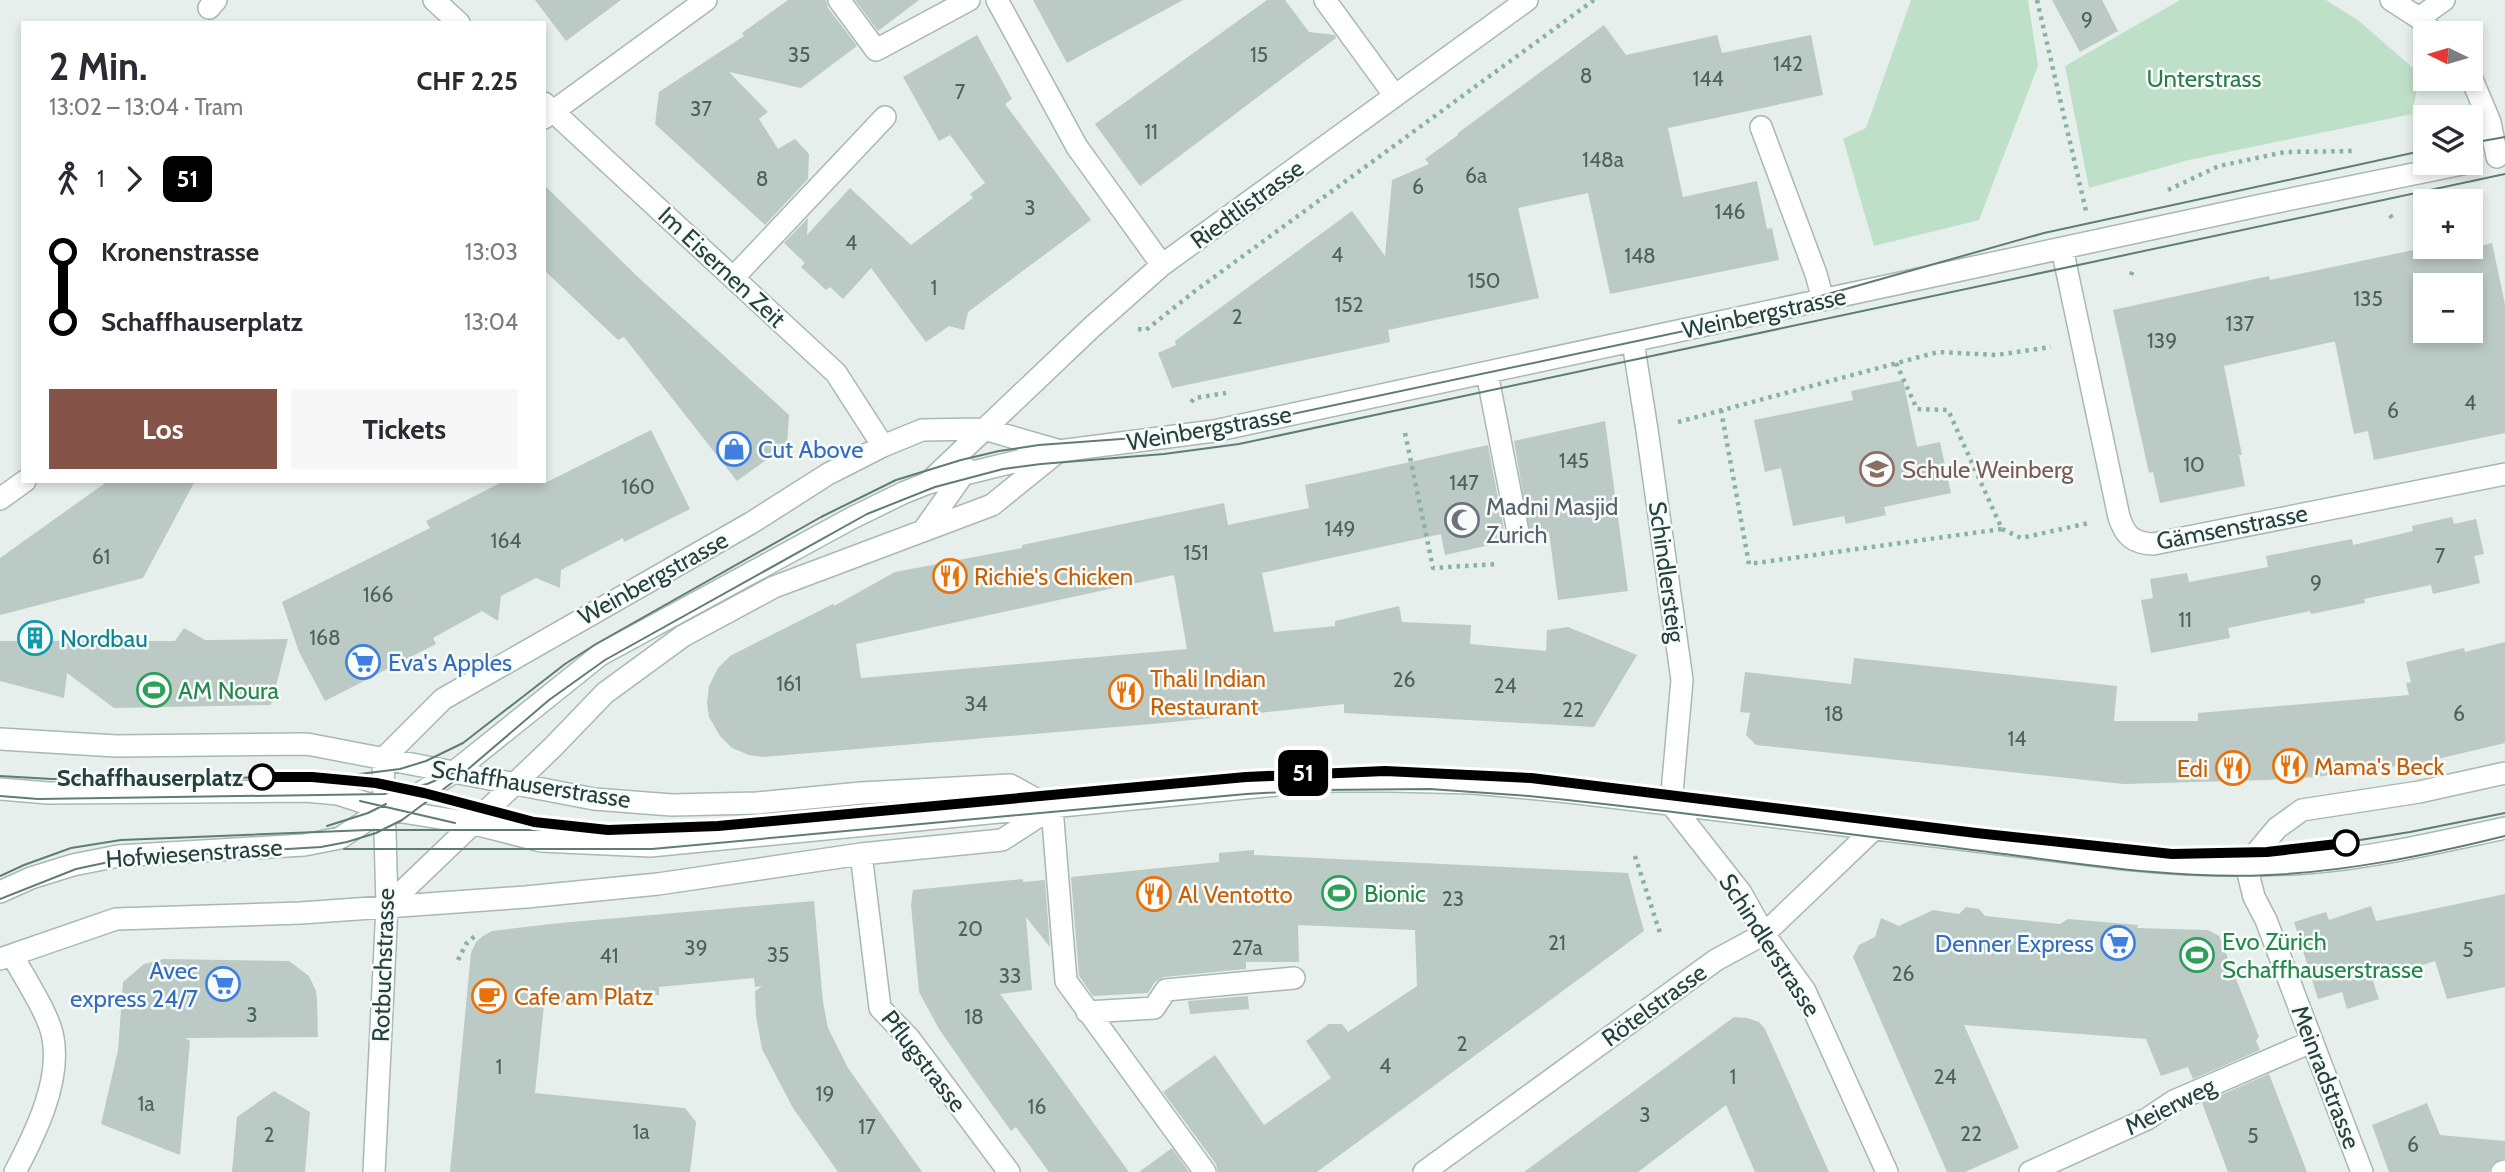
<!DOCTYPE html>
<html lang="de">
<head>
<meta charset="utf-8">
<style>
	body { margin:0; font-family:Cabin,sans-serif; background:#f7f7f7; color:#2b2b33; height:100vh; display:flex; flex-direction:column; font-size:26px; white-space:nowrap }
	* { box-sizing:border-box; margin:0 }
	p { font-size:23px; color:#7c7c81 }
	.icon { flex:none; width:38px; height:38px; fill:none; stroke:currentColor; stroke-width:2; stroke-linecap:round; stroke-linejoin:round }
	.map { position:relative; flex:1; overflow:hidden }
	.panel { position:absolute; left:21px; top:21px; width:525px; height:462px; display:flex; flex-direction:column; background:#fff; border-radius:0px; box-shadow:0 4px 10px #0003 }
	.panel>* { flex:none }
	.badge { padding:0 14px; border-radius:10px; font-size:24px; line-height:46px }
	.needle { width:46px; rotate:275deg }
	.buttons { position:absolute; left:2413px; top:21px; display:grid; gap:14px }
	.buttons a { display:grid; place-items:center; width:70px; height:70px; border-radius:0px; background:#fff; box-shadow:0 4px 10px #0003; font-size:35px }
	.map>.badge { position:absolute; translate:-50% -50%; box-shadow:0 0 0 4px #fff }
	.legs { display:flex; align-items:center; gap:10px; height:77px; padding:0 28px; font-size:23px }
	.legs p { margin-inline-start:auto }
	.overview { display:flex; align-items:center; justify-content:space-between; height:119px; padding:0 28px }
	h1 { font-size:38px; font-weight:800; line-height:52px }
	.button { display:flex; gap:14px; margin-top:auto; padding:14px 28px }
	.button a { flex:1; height:80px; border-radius:0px; background:#855347; color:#fff; font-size:28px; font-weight:800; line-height:80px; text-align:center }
	.button a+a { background:#f7f7f7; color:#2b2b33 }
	ul { padding:0 28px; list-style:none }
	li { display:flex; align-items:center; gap:24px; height:70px; font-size:26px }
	li i { display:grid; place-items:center; width:10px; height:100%; margin:0 9px; background:currentColor }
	li i::after { content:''; width:18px; height:18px; margin:-9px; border:5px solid; border-radius:50%; background:#fff }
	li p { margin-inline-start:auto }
	li:first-child i { background:linear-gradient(#0000 50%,currentColor 0) }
	li:last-child i { background:linear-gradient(currentColor 50%,#0000 0) }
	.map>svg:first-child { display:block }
	.green { fill:#bfe0c8 }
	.building { fill:#bbcac4; fill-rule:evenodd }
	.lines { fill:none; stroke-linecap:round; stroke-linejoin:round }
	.minor-casing { stroke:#a8b8b2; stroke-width:24 }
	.path { stroke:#86b3a5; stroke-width:4.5; stroke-dasharray:3.5 5; stroke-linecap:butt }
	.minor { stroke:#fff; stroke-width:21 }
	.tram { stroke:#5f7d75; stroke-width:2 }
	.line-1-casing { stroke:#fff; stroke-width:16 }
	.line-1 { stroke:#000; stroke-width:10 }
	.stop-1-dot { fill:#fff; stroke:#000; stroke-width:3.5 }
	.labels { text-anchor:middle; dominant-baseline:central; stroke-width:5; stroke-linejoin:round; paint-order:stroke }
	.number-label { font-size:21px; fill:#4a645c }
	.park-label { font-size:24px; fill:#2d7a4b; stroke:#f7fbf9 }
	.street-label { font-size:24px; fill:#24423a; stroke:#f7fbf9 }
	.shop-label { font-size:24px; fill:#366cbe; stroke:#f7fbf9; text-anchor:start }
	.education-label { font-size:24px; fill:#785e54; stroke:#f7fbf9; text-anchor:start }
	.worship-label { font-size:24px; fill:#5b616d; stroke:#f7fbf9; text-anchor:start }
	.food-label { font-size:24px; fill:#c56008; stroke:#f7fbf9; text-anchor:start }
	.culture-label { font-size:24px; fill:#0d838f; stroke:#f7fbf9; text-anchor:start }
	.leisure-label { font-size:24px; fill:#27864d; stroke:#f7fbf9; text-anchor:start }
	.stop-label { font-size:24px; font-weight:bold; fill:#24423a; stroke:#f7fbf9; text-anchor:end }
</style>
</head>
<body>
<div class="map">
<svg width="2505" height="1172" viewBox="0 0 2505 1172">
	<rect width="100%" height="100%" fill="#e6efeb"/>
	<path class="green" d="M1911 0H2028L2038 66 1979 220 1874 246 1843 139 1866 128Z
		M2180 0H2326L2359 21 2420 74 2412 114 2189 160 2089 188 2065 66Z"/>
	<path class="building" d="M535 0H621L566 41Z
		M788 0H826L828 8 857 46 801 88 729 72 768 112 759 119 778 149 795 139 809 154 808 179 765 225 655 124 659 92 744 36 742 33Z
		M855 0H919L878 31Z
		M1033 0H1183L1067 63Z
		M1267 0H1285L1309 32 1335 35 1336 38 1140 186 1095 124Z
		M2052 0H2102L2118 31 2080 52Z
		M1604 25 1626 55 1717 35 1722 53 1811 35 1823 95 1668 128 1683 197 1757 181 1767 229 1772 228 1779 260 1610 294 1588 193 1518 208 1539 298 1388 330 1390 342 1172 388 1158 353 1176 345 1175 341 1352 211 1385 256 1392 180 1429 164 1425 159 1458 135V133Z
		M977 35 1012 99 1005 104 1091 220 968 312 964 330 949 326 926 342 871 268 843 299 830 287 826 290 801 267 805 263 784 243 808 218 807 235 850 188 911 245 973 198 970 194 985 183 950 135 939 141 903 77Z
		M544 185 639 278 789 415 787 445 737 481 624 337 618 340 544 270Z
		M2492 243 2505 304V433L2374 460 2368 431 2354 434 2335 342H2332L2224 366 2242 455H2239L2245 486 2160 503 2153 472 2149 473 2113 310 2269 276 2270 280 2428 247H2477ZM2426 285H2471V331H2426Z
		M1903 380 1917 447 1940 442 1951 493 1884 507 1886 515 1846 524 1844 516 1793 526 1781 468 1765 472 1754 420 1853 400 1851 391Z
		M1605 421 1628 591 1558 600 1549 532 1530 536 1514 441Z
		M651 430 690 509 624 542 623 538 561 570 560 588 536 578 501 596 498 621 482 611 433 638 436 644 325 701 299 652 282 602 430 528 426 521 504 481 547 482Z
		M1488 445 1505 535 1508 541 1445 555 1441 534 1262 573 1274 632 1335 626V621L1399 606 1402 622 1471 625 1470 644 1546 651 1547 630 1568 627 1637 655 1594 727 1344 713V704L1163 723 763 757 749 755 732 748 720 736 709 717 707 703 709 686 718 668 730 656 833 604 834 606 895 572 1022 548V545L1224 503 1228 525 1309 508 1305 485ZM1174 575 1187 649 861 678 856 644Z
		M108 481H195L143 578 0 615V558Z
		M2452 517 2454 524 2476 519 2484 554 2474 556 2480 583 2433 594 2431 585 2364 599 2365 603 2311 614 2310 611 2228 628 2230 638 2151 653 2141 600 2153 598 2150 579 2187 573 2189 582 2268 567 2266 556 2352 539 2353 545 2413 531 2412 526Z
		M184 628 205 640 288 639 271 705 114 708 67 673 64 698 0 681V641H175Z
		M2505 642V743L2425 762 2316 777 2266 780 2124 784 1756 745 1746 735 1750 713 1740 712 1745 672 1851 684 1854 658 2117 686 2114 721H2198V713L2409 695 2406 683 2411 682 2406 662 2464 648 2465 652Z
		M1254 850V855L1628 873 1644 931 1317 1172H1218L1216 1164 1163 1092 1215 1055 1264 1125 1331 1078 1306 1041 1329 1024H1342L1348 1032 1417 986 1415 930 1298 925 1299 962H1246V969L1164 977 1155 982 1148 993 1093 996 1079 976 1071 877 1219 862V853Z
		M1023 879V882L1045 880 1050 947 1026 917 1032 990 1000 994 1129 1172H1049L1016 1127 1011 1131 978 1085 939 1029 919 992 911 905 913 890Z
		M2505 894V987L2447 999 2435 961 2373 981 2379 999 2347 1009 2342 992 2318 999 2294 922 2326 912 2329 920 2371 906 2376 921Z
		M814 901 823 1002 828 1028 848 1068 922 1172H838L793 1108 762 1049 756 1016 755 991 762 986 755 987 754 978 659 987V995L544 1004 535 1093 685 1108 696 1122 690 1172H450L471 953 476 942 483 936 492 931 560 923Z
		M1966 907 1979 909 1985 916 2060 924 2068 919 2138 925 2137 928 2208 930 2219 936 2259 1037 2256 1041 2260 1050 2193 1079 2188 1067 2161 1076 2146 1039 1964 1025 2019 1148 1965 1172H1947L1853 957 1859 945 1875 937 1881 918 1899 926 1933 910 1959 914Z
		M164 959 289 961 309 976 316 991 317 1000 318 1037 185 1038 190 1041 180 1155 101 1124 118 1050 123 982 144 964Z
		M1248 996 1249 1009 1190 1014 1188 1001Z
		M1734 1017 1747 1018 1759 1022 1765 1029 1829 1172H1755L1726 1105 1638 1172H1524Z
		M2269 1074 2307 1172H2228L2202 1103Z
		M274 1091 310 1112 305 1172H232L237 1117Z
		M2427 1103 2440 1135 2505 1141V1158L2493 1163 2489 1172H2389L2372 1125Z
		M1172 1148 1189 1172H1139Z"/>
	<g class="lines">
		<g class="minor-casing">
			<path id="minor" d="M434 0 459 23
				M839 0 876 50 969 0
				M997 0 1077 147 1162 265
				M1325 0 1395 96
				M2391 0 2419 18 2434 33
				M209 8 216 0
				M2419 18 2444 0
				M2471 77 2490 122 2497 157
				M544 103 836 373 883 446
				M544 118 706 0
				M1761 127 1816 274 1823 300
				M2062 248 2119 517C2125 536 2133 543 2153 544L2505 474
				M733 278 885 117
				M1633 342 1647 430 1682 680 1671 804
				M1487 373 1518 532
				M930 481 1092 327 1162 265 1527 0
				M0 499 25 481
				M923 531 967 469
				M0 739 116 746 307 744 594 799 672 805 757 803 861 793 1010 785 1052 808
				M383 759 443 699 751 523 828 474 883 446 922 430 984 429 1057 450
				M0 789 48 793 306 791 338 794 384 809 471 823 541 841 650 846 1318 781H1392L1473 783 1569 792 2124 859C2184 865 2246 867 2306 863 2373 858 2439 842 2505 828
				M1671 804 1741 893 1764 934 1805 991 1887 1172
				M1052 808 1066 981 1205 1172
				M861 854 880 1008 909 1038 1009 1172
				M2246 865 2254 897 2266 920 2362 1172
				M2246 865 2277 828 2302 810 2419 792 2505 773
				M0 892 31 878 73 865 118 856 304 845 340 838 384 809 414 797 454 772 600 655 852 518 903 493 928 483 1059 451 1214 431 2262 205 2467 163
				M387 906 553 747 605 693 683 636 774 587 992 505 1055 454
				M12 955C23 975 50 1016 53 1038 61 1082 35 1134 15 1172
				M0 959 116 919 301 913 526 897 658 884 861 854 1002 840 1047 811
				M1087 1012 1154 1008 1166 990 1294 978
				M374 1172 387 906 383 759
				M1424 1172 1716 960 1764 934 1874 829
				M2030 1172 2147 1119 2174 1101 2311 1042
				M2502 1172 2505 1171"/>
		</g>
		<path class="path" d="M2037 0 2086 211
			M2168 190 2219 166 2285 152 2355 151
			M2390 215 2392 218
			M2131 275 2133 270
			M1138 329 1146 330 1195 291 1594 0
			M1191 402 1195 398 1226 393
			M1721 410 1749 564 2002 529 1948 410 1917 409 1896 363
			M1678 422 1938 352 1996 355 2051 347
			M1405 433 1433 568 1499 564
			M2002 529 2021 538 2089 523
			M1635 856 1660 933
			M458 960 466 944 478 933"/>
		<use href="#minor" class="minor"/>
		<path class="tram" d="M2471 143 2505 137
			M0 776 52 779 336 777 400 769 426 761 463 743 565 664 596 644 821 517 896 480 961 460 999 451 1039 445 1162 436 1236 426 1736 320 2044 233 2426 150
			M431 794 501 815 539 823
			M0 796 38 799 384 794 427 784 458 771
			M360 801 455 823
			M327 826 368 813 386 804
			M344 849H652L1246 794 1317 790 1430 789 1529 796C1680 811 1830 832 1981 851 2076 863 2174 880 2270 875 2350 871 2428 855 2505 836
			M0 876 24 865 71 848 121 840 368 830H652L784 820 1246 777 1385 771 1531 778 2055 842 2172 854H2235L2310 848 2410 832 2505 813
			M0 899 76 869 123 859 321 847 347 842 376 833 402 820 453 782 549 700 605 660 867 514 935 487 1003 469 1041 464 1164 454 1239 444 2505 174"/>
	</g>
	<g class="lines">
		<g class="line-1-casing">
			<path id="line-1" d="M262 777H312L376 783 424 793 534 822 608 830 718 826 1246 777 1385 771 1531 778 1976 833 2172 854 2267 852 2346 843"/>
		</g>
		<use href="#line-1" class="line-1"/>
	</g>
	<defs>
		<g id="shop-ring" transform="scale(1.75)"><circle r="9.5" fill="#f7fbf9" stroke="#3f7fe0" stroke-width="1.5"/><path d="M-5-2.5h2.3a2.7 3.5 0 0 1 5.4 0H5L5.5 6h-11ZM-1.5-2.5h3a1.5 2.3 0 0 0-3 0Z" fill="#3f7fe0"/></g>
		<g id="school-ring" transform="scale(1.75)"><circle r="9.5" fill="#f7fbf9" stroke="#8d6e63" stroke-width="1.5"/><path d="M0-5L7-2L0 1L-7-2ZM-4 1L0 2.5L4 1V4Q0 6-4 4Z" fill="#8d6e63"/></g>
		<g id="mosque-ring" transform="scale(1.75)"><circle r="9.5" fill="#f7fbf9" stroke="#6b7280" stroke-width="1.5"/><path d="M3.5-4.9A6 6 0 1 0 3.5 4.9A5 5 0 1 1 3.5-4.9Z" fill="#6b7280"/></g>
		<g id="restaurant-ring" transform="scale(1.75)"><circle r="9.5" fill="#f7fbf9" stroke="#e8710a" stroke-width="1.5"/><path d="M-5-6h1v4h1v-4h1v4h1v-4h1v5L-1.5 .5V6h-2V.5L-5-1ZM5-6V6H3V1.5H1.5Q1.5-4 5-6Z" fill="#e8710a"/></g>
		<g id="building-ring" transform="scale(1.75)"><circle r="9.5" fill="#f7fbf9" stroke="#0f9aa8" stroke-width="1.5"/><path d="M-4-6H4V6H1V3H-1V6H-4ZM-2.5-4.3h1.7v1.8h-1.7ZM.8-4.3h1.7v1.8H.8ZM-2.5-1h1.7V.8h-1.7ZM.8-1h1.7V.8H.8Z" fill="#0f9aa8"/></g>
		<g id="supermarket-ring" transform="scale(1.75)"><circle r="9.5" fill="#f7fbf9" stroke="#3f7fe0" stroke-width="1.5"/><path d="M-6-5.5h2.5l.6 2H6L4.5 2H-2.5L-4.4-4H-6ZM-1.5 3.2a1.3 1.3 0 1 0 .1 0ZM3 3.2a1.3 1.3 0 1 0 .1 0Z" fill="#3f7fe0"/></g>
		<g id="stadium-ring" transform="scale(1.75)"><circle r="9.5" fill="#f7fbf9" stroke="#2e9e5b" stroke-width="1.5"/><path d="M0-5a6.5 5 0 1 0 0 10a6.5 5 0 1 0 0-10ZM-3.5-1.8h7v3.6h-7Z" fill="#2e9e5b"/></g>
		<g id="cafe-ring" transform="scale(1.75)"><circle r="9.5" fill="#f7fbf9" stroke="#e8710a" stroke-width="1.5"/><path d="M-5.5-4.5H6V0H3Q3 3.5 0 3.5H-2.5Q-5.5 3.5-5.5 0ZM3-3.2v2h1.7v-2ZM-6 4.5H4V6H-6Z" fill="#e8710a"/></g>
	</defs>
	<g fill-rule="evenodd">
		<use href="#shop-ring" x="734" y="449"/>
		<use href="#school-ring" x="1877" y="469"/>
		<use href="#mosque-ring" x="1462" y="520"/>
		<use href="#restaurant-ring" x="950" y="576"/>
		<use href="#building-ring" x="35" y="638"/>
		<use href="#supermarket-ring" x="363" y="662"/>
		<use href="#stadium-ring" x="154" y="690"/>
		<use href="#restaurant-ring" x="1126" y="692"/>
		<use href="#restaurant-ring" x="2290" y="766"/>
		<use href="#restaurant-ring" x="2233" y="768"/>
		<use href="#stadium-ring" x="1339" y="893"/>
		<use href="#restaurant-ring" x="1154" y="894"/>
		<use href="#supermarket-ring" x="2118" y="943"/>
		<use href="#stadium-ring" x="2197" y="955"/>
		<use href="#supermarket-ring" x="223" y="984"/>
		<use href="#cafe-ring" x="489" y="996"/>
	</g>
	<g class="stop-1-dot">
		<circle cx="262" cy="777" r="12"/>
		<circle cx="2346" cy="843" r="12"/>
	</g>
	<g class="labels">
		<g class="number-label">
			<text x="2087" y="19">9</text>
			<text x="799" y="54">35</text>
			<text x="1259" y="54">15</text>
			<text x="1788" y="63">142</text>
			<text x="1586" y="75">8</text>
			<text x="1708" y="78">144</text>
			<text x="960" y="91">7</text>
			<text x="701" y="108">37</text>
			<text x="1151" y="131">11</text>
			<text x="1603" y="159">148a</text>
			<text x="1476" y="175">6a</text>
			<text x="762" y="178">8</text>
			<text x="1418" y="186">6</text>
			<text x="1030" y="207">3</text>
			<text x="1730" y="211">146</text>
			<text x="851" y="242">4</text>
			<text x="1337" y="254">4</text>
			<text x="1640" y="255">148</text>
			<text x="1484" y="280">150</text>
			<text x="934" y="287">1</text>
			<text x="2368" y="298">135</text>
			<text x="1349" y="304">152</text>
			<text x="1237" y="316">2</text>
			<text x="2240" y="323">137</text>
			<text x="2162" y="340">139</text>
			<text x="2470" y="402">4</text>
			<text x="2393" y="410">6</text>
			<text x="1574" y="460">145</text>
			<text x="2194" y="464">10</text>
			<text x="1464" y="482">147</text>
			<text x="638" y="486">160</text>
			<text x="1340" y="528">149</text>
			<text x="506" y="540">164</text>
			<text x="1196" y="552">151</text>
			<text x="2440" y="555">7</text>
			<text x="101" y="556">61</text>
			<text x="2316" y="582">9</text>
			<text x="378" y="594">166</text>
			<text x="2185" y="619">11</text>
			<text x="325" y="637">168</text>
			<text x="1404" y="679">26</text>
			<text x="789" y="683">161</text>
			<text x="1505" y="685">24</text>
			<text x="976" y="703">34</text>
			<text x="1573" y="709">22</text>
			<text x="1834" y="713">18</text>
			<text x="2459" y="713">6</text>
			<text x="2017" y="738">14</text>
			<text x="1453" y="898">23</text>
			<text x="970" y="928">20</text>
			<text x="1557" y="942">21</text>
			<text x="696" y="947">39</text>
			<text x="1247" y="947">27a</text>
			<text x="2468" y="949">5</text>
			<text x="778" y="954">35</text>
			<text x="609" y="955">41</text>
			<text x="1903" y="973">26</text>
			<text x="1010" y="975">33</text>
			<text x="252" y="1014">3</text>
			<text x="974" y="1016">18</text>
			<text x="1462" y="1043">2</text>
			<text x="1385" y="1065">4</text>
			<text x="499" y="1066">1</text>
			<text x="1733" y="1076">1</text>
			<text x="1945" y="1076">24</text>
			<text x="825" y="1093">19</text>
			<text x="146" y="1103">1a</text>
			<text x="1037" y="1106">16</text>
			<text x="1645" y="1114">3</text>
			<text x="867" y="1126">17</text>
			<text x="641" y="1131">1a</text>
			<text x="1971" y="1133">22</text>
			<text x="269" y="1134">2</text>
			<text x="2253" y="1135">5</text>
			<text x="2413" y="1144">6</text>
		</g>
		<g class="park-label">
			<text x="2204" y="78">Unterstrass</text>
		</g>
		<g class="street-label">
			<text transform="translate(1247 204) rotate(-36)">Riedtlistrasse</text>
			<text transform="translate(722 267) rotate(43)">Im Eisernen Zeit</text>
			<text transform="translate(1764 313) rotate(-12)">Weinbergstrasse</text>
			<text transform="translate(1209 428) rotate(-10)">Weinbergstrasse</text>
			<text transform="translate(2232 527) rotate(-11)">Gämsenstrasse</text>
			<text transform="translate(1667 572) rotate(82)">Schindlersteig</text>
			<text transform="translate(653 578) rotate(-29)">Weinbergstrasse</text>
			<text transform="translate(531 784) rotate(9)">Schaffhauserstrasse</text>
			<text transform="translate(194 853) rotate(-4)">Hofwiesenstrasse</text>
			<text transform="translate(1770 945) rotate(57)">Schindlerstrasse</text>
			<text transform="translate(383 965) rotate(-88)">Rotbuchstrasse</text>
			<text transform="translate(1654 1005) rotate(-36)">Rötelstrasse</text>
			<text transform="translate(924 1061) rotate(52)">Pflugstrasse</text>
			<text transform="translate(2326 1077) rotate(69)">Meinradstrasse</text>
			<text transform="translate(2170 1106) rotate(-27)">Meierweg</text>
		</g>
		<g class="shop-label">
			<text x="758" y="449">Cut Above</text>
			<text x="388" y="662">Eva's Apples</text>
			<text x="2094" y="943" text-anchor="end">Denner Express</text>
			<text x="198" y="970" text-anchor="end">Avec<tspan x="198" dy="28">express 24/7</tspan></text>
		</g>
		<g class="education-label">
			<text x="1902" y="469">Schule Weinberg</text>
		</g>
		<g class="worship-label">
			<text x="1486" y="506">Madni Masjid<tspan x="1486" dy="28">Zurich</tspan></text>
		</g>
		<g class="food-label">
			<text x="974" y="576">Richie's Chicken</text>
			<text x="1150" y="678">Thali Indian<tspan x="1150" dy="28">Restaurant</tspan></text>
			<text x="2314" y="766">Mama's Beck</text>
			<text x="2208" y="768" text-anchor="end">Edi</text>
			<text x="1178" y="894">Al Ventotto</text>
			<text x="514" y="996">Cafe am Platz</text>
		</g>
		<g class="culture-label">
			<text x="60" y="638">Nordbau</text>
		</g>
		<g class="leisure-label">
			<text x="178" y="690">AM Noura</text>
			<text x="1364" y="893">Bionic</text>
			<text x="2222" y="941">Evo Zürich<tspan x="2222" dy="28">Schaffhauserstrasse</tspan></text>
		</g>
		<g class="stop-label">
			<text x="243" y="777">Schaffhauserplatz</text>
		</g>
	</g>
</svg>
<div class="buttons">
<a><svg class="needle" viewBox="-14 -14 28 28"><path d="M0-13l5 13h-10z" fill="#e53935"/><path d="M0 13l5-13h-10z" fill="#7c7c81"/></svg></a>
<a><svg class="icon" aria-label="layers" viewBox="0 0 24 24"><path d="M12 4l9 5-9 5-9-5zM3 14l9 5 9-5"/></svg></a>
<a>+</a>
<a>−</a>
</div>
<b class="badge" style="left:1303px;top:773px;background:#000;color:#fff">51</b>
<section class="panel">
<div class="overview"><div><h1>2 Min.</h1><p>13:02 – 13:04 · Tram</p></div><b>CHF 2.25</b></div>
<div class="legs"><svg class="icon" aria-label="walk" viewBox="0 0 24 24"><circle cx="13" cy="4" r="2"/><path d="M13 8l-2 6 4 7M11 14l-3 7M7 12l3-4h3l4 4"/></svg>1<svg class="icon" aria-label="forward" viewBox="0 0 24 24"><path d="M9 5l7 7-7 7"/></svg><b class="badge" style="background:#000;color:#fff">51</b></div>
<ul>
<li><i style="color:#000"></i><b>Kronenstrasse</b><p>13:03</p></li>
<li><i style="color:#000"></i><b>Schaffhauserplatz</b><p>13:04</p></li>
</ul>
<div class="button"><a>Los</a><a>Tickets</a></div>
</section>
</div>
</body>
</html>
